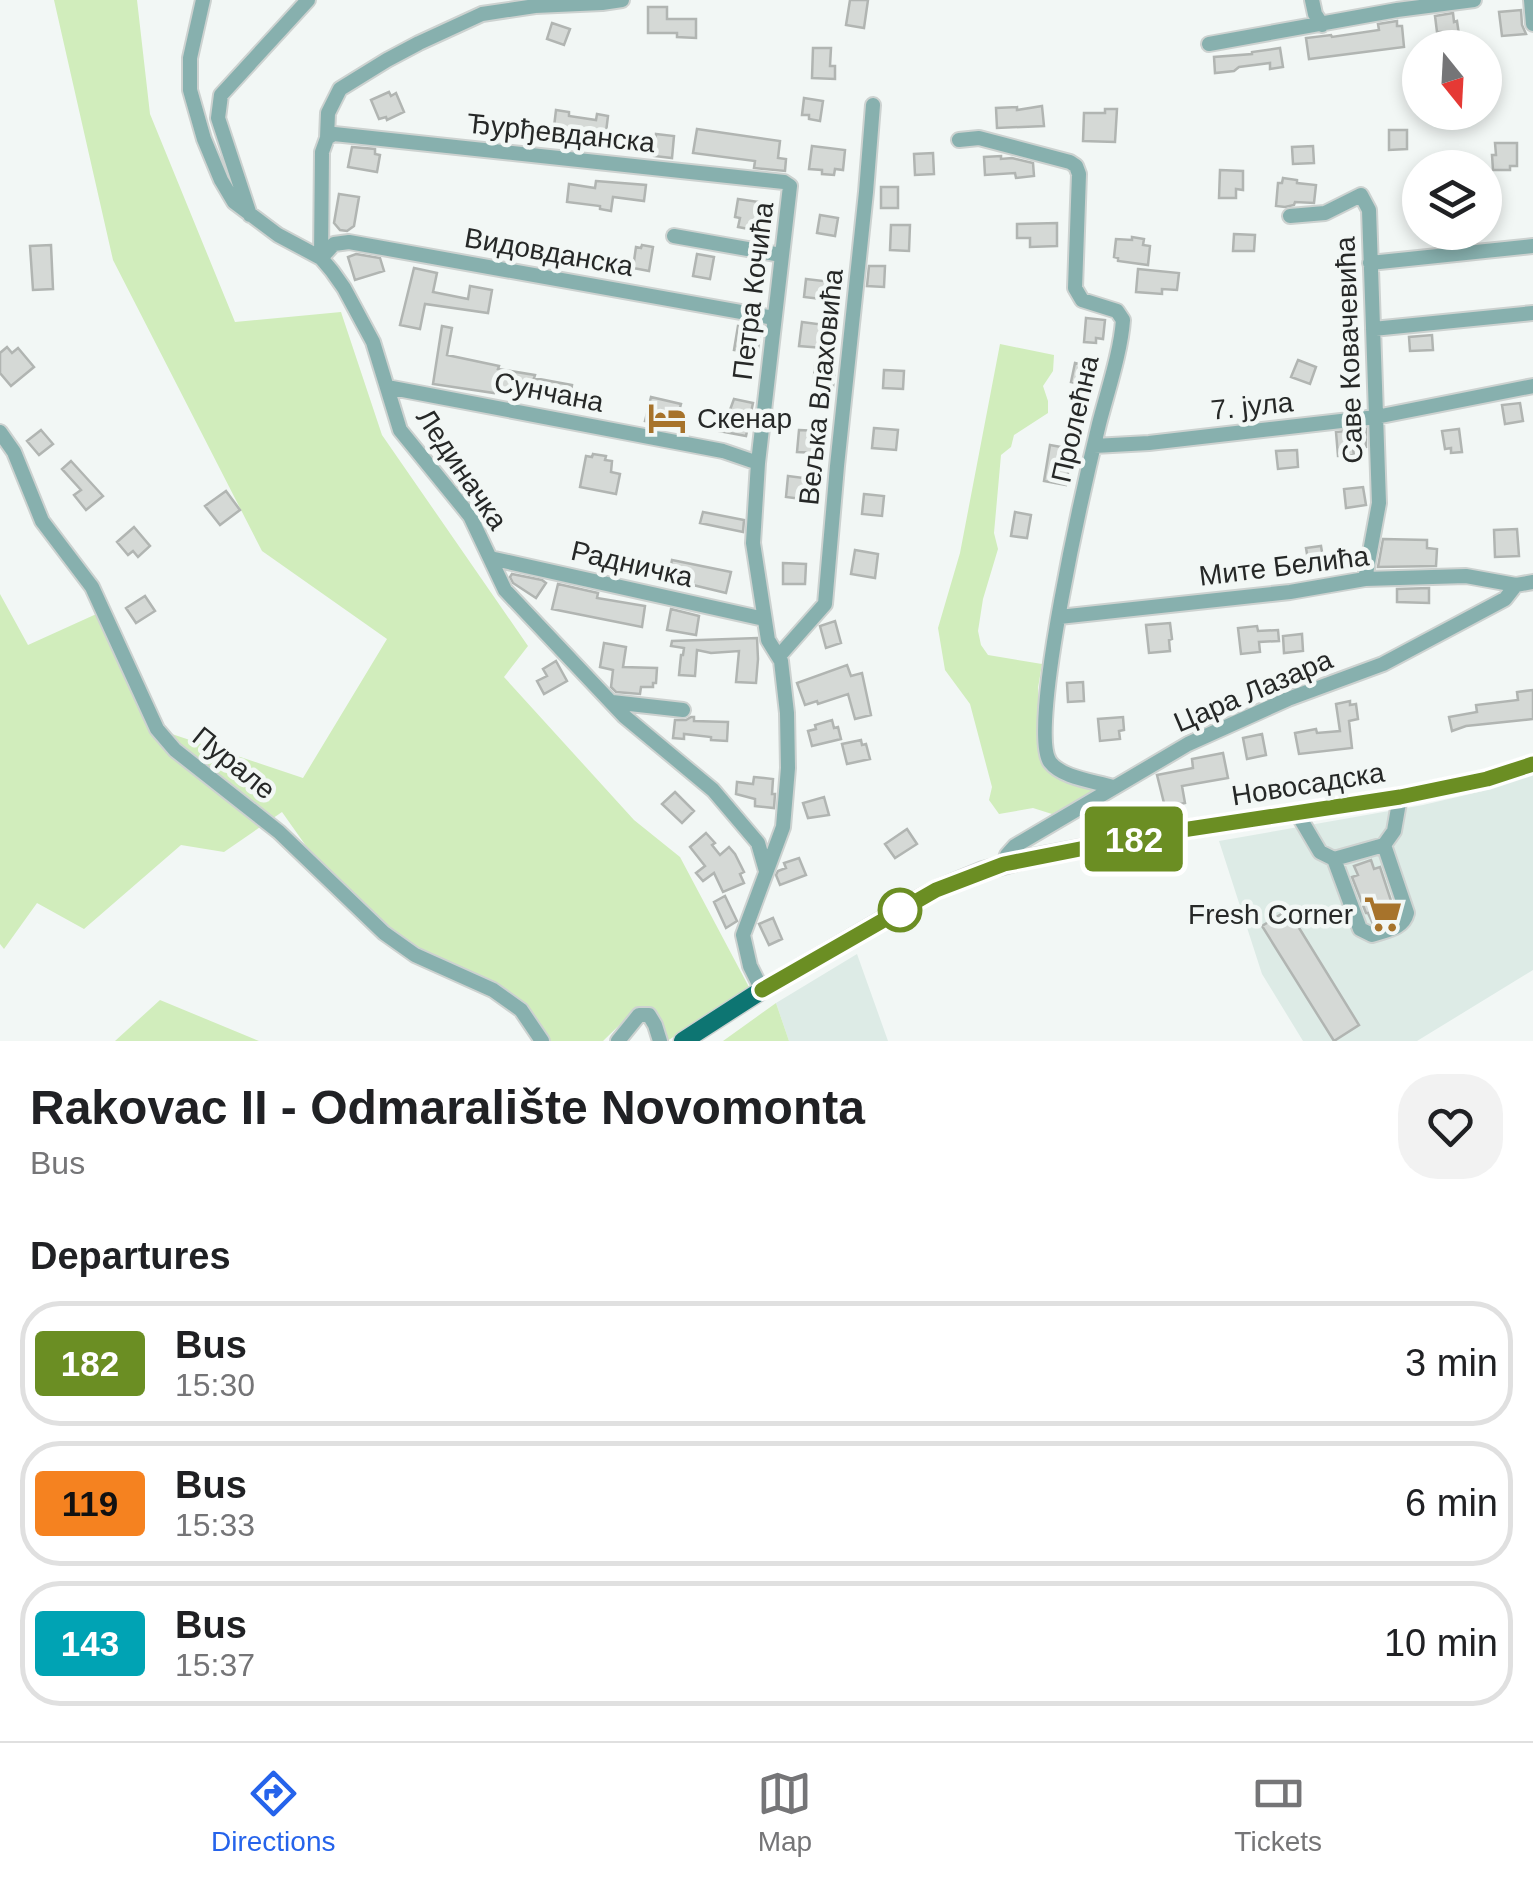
<!DOCTYPE html>
<html lang="en">
<head>
<meta charset="utf-8">
<style>
	body { margin:0; font-family:Arial,sans-serif; background:#f2f2f2; color:#202124; height:100vh; display:flex; flex-direction:column; font-size:38px; white-space:nowrap }
	* { box-sizing:border-box; margin:0 }
	p { font-size:32px; color:#757577 }
	.icon { flex:none; width:55px; height:55px; fill:none; stroke:currentColor; stroke-width:2; stroke-linecap:round; stroke-linejoin:round }
	.map { position:relative; height:1041px; overflow:hidden }
	.drawer { display:flex; flex-direction:column; background:#fff; flex:1 }
	.drawer>* { flex:none }
	.badge { padding:0 20px; border-radius:8px; font-size:35px; line-height:65px }
	.needle { width:65px; rotate:162deg }
	.buttons { position:absolute; left:1402px; top:30px; display:grid; gap:20px }
	.buttons a { display:grid; place-items:center; width:100px; height:100px; border-radius:50%; background:#fff; box-shadow:0 5px 15px #0003; font-size:50px }
	.map>.badge { position:absolute; translate:-50% -50%; box-shadow:0 0 0 5px #fff }
	h2 { padding:0 30px; font-size:38px; line-height:90px }
	.round { display:grid; place-items:center; flex:none; width:105px; height:105px; border-radius:40px; background:#f2f2f2 }
	.headline { display:flex; align-items:center; justify-content:space-between; height:170px; padding:0 30px }
	h1 { font-size:48px; font-weight:800; line-height:75px }
	ul { padding:0; list-style:none }
	li { display:flex; align-items:center; gap:30px; height:125px; margin:0 20px 15px; padding:0 10px; border:5px solid #e0e0e0; border-radius:40px }
	li div { flex:1 }
	li b { display:block; font-size:38px }
	li em { font-style:normal }
	li .badge { min-width:110px; font-weight:700; text-align:center }
	.menu { display:flex; justify-content:space-around; align-items:center; height:140px; border-top:2px solid #e0e0e0; background:#fff; font-size:28px; color:#757577 }
	.menu a { display:grid; justify-items:center; gap:5px }
	.menu .current { color:#2563eb }
	.map>svg:first-child { display:block }
	.built { fill:#ddebe6 }
	.green { fill:#d1edbc }
	.building { fill:#d5d9d6; stroke:#b1b5b2; stroke-width:2.5 }
	.lines { fill:none; stroke-linecap:round; stroke-linejoin:round }
	.minor-casing { stroke:#cdd2d0; stroke-width:18 }
	.major-casing { stroke:#cdd2d0; stroke-width:21 }
	.minor { stroke:#87b0ae; stroke-width:14 }
	.major { stroke:#0d7572; stroke-width:18 }
	.line-casing { stroke:#fff; stroke-width:22 }
	.line { stroke:#6b8e23; stroke-width:15 }
	.stop-dot { fill:#fff; stroke:#6b8e23; stroke-width:5 }
	.labels { text-anchor:middle; dominant-baseline:central; stroke-width:9; stroke-linejoin:round; paint-order:stroke }
	.street-label { font-size:28px; fill:#262827; stroke:#f2f7f5 }
	.poi-label { font-size:28px; fill:#262827; stroke:#f2f7f5; text-anchor:start }
</style>
</head>
<body>
<div class="map">
<svg width="1533" height="1041" viewBox="0 0 1533 1041">
	<rect width="100%" height="100%" fill="#f2f7f5"/>
	<path class="built" d="M1533 773V970L1417 1041H1303L1262 974 1219 841 1423 805 1483 791Z
		M857 954 888 1041H789L776 1003Z"/>
	<path class="green" d="M54 0H137L150 114 235 322 341 312 382 435 528 646 504 677 634 820 680 857 750 989 667 1041H654L638 1007 603 1041H547L514 998 406 943 316 860 282 812 224 852 181 845 84 929 37 903 4 949 0 944V594L28 645 103 611 157 729 303 778 387 639 262 551 113 260Z
		M1000 344 1054 355 1053 371 1043 386 1048 401V413L1014 435 1011 447 1001 455 994 533 998 549 983 599 978 631 981 645 988 655 1042 664 1038 688 1041 761 1050 771 1095 785 1091 793 1052 814 1033 808 999 814 989 800 992 787 970 704 945 670 938 628 960 553Z
		M160 1000 259 1041H115Z
		M776 1003 789 1041H723Z"/>
	<path class="building" d="M850 0H868L864 28 846 25Z
		M648 7H667V19H696V38L677 37V33H648Z
		M1521 10 1522 25 1526 34 1502 36 1499 12Z
		M1453 13 1454 22 1457 21 1460 42 1442 44 1441 32H1437L1435 16Z
		M1397 21V26H1402L1404 47 1309 59 1306 38 1331 35 1332 37 1379 30 1378 24Z
		M552 23 570 29 564 45 547 39Z
		M813 48H831L830 66H835V79L812 78Z
		M1280 48 1283 67 1270 69V63L1239 67 1234 71 1215 73 1214 57 1252 54V52Z
		M389 92 391 96 396 93 404 112 387 120 386 117 379 119 371 100Z
		M804 98 823 101 820 121 809 119V115H802Z
		M1042 106 1044 126 997 128 996 108 1017 107V110Z
		M1105 109H1117L1115 142 1083 141 1084 113H1105Z
		M556 110 569 112V116L596 120 597 114 608 116 606 132H602L600 145 574 141V138L553 135Z
		M697 129 780 141 778 158 786 159 785 171 754 168 755 161 693 153Z
		M1389 130H1407V149L1389 150Z
		M656 134 674 136 672 158 654 156Z
		M1495 143H1517V166H1510V170H1493L1492 155H1496Z
		M812 146 845 150 843 170 835 169 834 175 822 174V170L809 169Z
		M1313 146 1314 163 1293 164 1292 147Z
		M352 147 375 149V154L380 155 377 172 348 167Z
		M933 153 934 174 915 175 914 154Z
		M1001 156V159L1012 158 1033 163 1034 176 1016 178 1015 173 985 175 984 157Z
		M1220 170 1243 171V190L1236 189V198H1219Z
		M1283 178 1297 180V183L1316 185 1314 203 1295 202 1294 205 1285 207 1276 206 1278 183H1282Z
		M596 181 646 185 644 201 613 197 611 211 600 209V206L567 202 569 184 595 188Z
		M881 187H898V208H881Z
		M339 194 359 197 354 226 347 231 340 230 334 223Z
		M738 199 759 202 754 230 738 227 740 218 735 217Z
		M820 215 838 218 835 236 817 233Z
		M1057 223V246L1030 247V238H1017V224Z
		M891 225H910L909 251 890 250Z
		M1234 234 1255 235 1254 251H1233Z
		M1132 237 1144 239 1143 245 1150 246 1148 265 1118 261V258L1114 257 1116 239 1132 240Z
		M51 245 53 289 33 290 30 246Z
		M642 245 653 247 649 271 633 268 636 247 641 248Z
		M356 254 380 258 384 271 355 280 348 257Z
		M697 254 714 257 710 279 693 276Z
		M869 266H885L884 287 867 286Z
		M414 268 437 273 433 292 468 299 470 286 492 290 488 313 425 304 420 329 400 325Z
		M1138 269 1179 273 1177 290 1162 289V294L1136 292Z
		M806 279 832 282 830 300 804 297Z
		M1086 318 1105 320 1103 339 1096 338V343L1084 342Z
		M802 322 825 325 823 348 799 346Z
		M442 326 452 328 447 355 499 366 498 369 535 375 534 378 572 385 569 405 549 401V399L495 390 494 393 433 384Z
		M738 326 761 330 757 354 734 350Z
		M1432 335 1433 350 1410 351 1409 337Z
		M7 347 12 353 18 348 34 367 11 386 0 373V353Z
		M1298 360 1316 367 1310 384 1291 377Z
		M1075 363 1092 367 1088 386 1071 382Z
		M815 366 835 367 833 387 813 386Z
		M884 370 904 371 903 389 883 388Z
		M651 397 681 404 676 422 673 421 671 427 645 421Z
		M734 399 753 403 746 436 719 431 722 417 727 418Z
		M1520 403 1523 421 1505 424 1502 405Z
		M874 428 898 430 896 450 872 448Z
		M1366 429V447L1353 449 1354 455 1338 456 1336 432Z
		M1459 429 1462 452 1451 453V448L1445 449 1442 431Z
		M41 430 53 444 39 455 27 441Z
		M799 430 818 431 817 453 797 452Z
		M1050 445 1072 449 1066 485 1044 481Z
		M1297 450 1298 467 1278 469 1276 451Z
		M593 454 606 456 605 460 612 461 611 472 620 474 616 494 580 487 586 456 592 457Z
		M71 461 103 496 86 510 74 495 81 490 62 469Z
		M788 476 804 478 802 499 786 497Z
		M1363 487 1366 505 1346 508 1344 489Z
		M226 491 240 510 220 525 205 506Z
		M864 494 884 496 882 516 862 514Z
		M703 512 744 520 743 532 700 523Z
		M1015 512 1031 515 1027 538 1011 536Z
		M134 527 150 546 138 557 133 551 128 555 117 542Z
		M1517 529 1519 556 1495 557 1494 530Z
		M1383 539 1427 540V548L1437 549 1436 566 1378 567Z
		M1321 546 1325 570 1310 572 1306 548Z
		M855 550 878 554 875 578 851 574Z
		M672 560 731 572 726 593 668 579Z
		M783 563 806 564 805 584H783Z
		M512 574 542 580 546 583 536 598 513 583 510 577Z
		M558 584 598 593 597 598 645 606 642 627 552 609Z
		M1429 588V603L1397 602V589Z
		M145 596 155 611 136 623 126 608Z
		M671 609 699 616 696 635 667 630Z
		M835 621 841 643 826 648 820 626Z
		M1170 623 1172 639 1169 640 1170 651 1149 653 1146 625Z
		M1257 626 1258 631 1278 630 1279 641 1259 642 1260 652 1241 654 1238 628Z
		M1302 634 1303 651 1284 653 1283 636Z
		M757 638 758 659 756 683 736 682 739 651 711 653 697 650 695 676 679 675 681 655H683L684 648 671 646 672 641Z
		M604 643 626 647 623 667 657 668 656 683H653V687H641L640 694 616 692 611 687 613 670 600 667Z
		M556 661 567 681 544 694 537 681 547 676 543 669Z
		M847 665 851 676 862 673 871 715 855 719 848 694 818 704 817 701 805 705 797 683Z
		M1083 682 1084 701 1068 702 1067 683Z
		M1533 690V719L1466 726 1452 731 1449 717 1477 712 1476 705 1518 700 1517 692Z
		M1350 701V705L1356 704 1358 719 1349 721 1352 748 1299 754 1295 733 1316 729 1317 733 1340 731 1336 704Z
		M691 717H694V721L728 722 727 741 711 740V737L684 734V739L673 738 675 720H686Z
		M1123 717 1124 730 1119 731 1120 739 1100 741 1098 719Z
		M832 720 834 728 838 727 841 739 812 746 808 731 816 729 815 725Z
		M1262 734 1266 755 1247 759 1243 738Z
		M861 740 862 745 866 744 870 759 847 764 842 744Z
		M1223 753 1228 778 1182 786 1185 803 1165 807 1157 775 1193 768 1192 759Z
		M754 777 773 779 772 794H775L774 808 755 806V799L736 794 737 782 753 784Z
		M675 792 694 811 682 823 662 804Z
		M824 797 829 815 808 818 803 803Z
		M907 829 917 844 895 858 885 844Z
		M706 833 715 843 712 845 720 855 729 847 735 854 744 872 740 874 744 883 723 892 714 873 703 881 696 873 705 866 690 847Z
		M799 858 806 875 780 885 776 875 778 871 786 868 784 863Z
		M1371 860 1374 869 1380 867 1395 913 1390 918 1373 924 1368 913H1366L1352 877 1358 875 1354 866Z
		M725 896 737 921 726 928 714 902Z
		M1288 910 1359 1025 1334 1041 1262 926Z
		M773 918 782 939 769 945 759 924Z"/>
	<g class="lines">
		<g class="minor-casing">
			<path id="minor" d="M203 0 190 58V90L204 139 221 180 234 202 278 235 321 258 332 271 344 288 373 342 400 430 470 516 505 590 624 716 713 790 758 843 766 871
				M1312 0 1315 14 1322 25
				M1531 0 1533 24
				M1209 44 1397 10 1474 0
				M327 138 334 134 784 182 790 186 758 463 753 543 768 640 781 661 787 713 788 768 783 827 743 935 750 966 762 990
				M959 140 979 138 1070 162 1076 166 1079 174 1075 288 1082 300 1117 311 1123 320C1121 351 1107 393 1099 424 1087 473 1027 730 1050 762 1062 778 1094 781 1113 787
				M250 215 218 118 221 95 308 0
				M1290 216 1325 213 1361 195 1369 210 1379 503 1365 579
				M674 236 781 255
				M321 258 322 152 327 138 328 113 340 89 387 60 419 43 482 14 535 6 602 3 622 0
				M321 258 334 244 349 242 774 318
				M1370 263 1533 246
				M1373 329 1533 313
				M387 387 723 451 758 463
				M0 432 14 452 42 521 92 587 157 729 175 750 279 832 384 933 415 955 493 990 521 1010 542 1041
				M1094 446 1149 443 1376 417 1533 386
				M490 558 764 619
				M1059 617 1290 592 1365 579 1466 576 1516 585
				M779 656 825 604 837 466 866 192 873 105
				M612 702 683 710
				M1297 813 1320 852 1334 859 1384 845 1394 831 1400 797
				M1334 859 1360 929 1372 935C1386 930 1403 929 1407 913L1384 845
				M1004 864 1007 855 1015 846 1188 744 1288 699 1383 664 1505 599 1516 585 1533 582
				M618 1041 639 1015H649L655 1025 660 1041"/>
		</g>
		<g class="major-casing">
			<path id="major" d="M683 1041 762 990 910 904 936 890 982 871 1030 858 1156 834 1400 797 1487 779 1533 764"/>
		</g>
		<use href="#minor" class="minor"/>
		<use href="#major" class="major"/>
	</g>
	<g class="lines">
		<g class="line-casing">
			<path id="line" d="M762 990 936 890 1004 864 1156 834 1400 797 1487 779 1533 764"/>
		</g>
		<use href="#line" class="line"/>
	</g>
	<defs>
		<g id="hotel-bare" transform="scale(3)"><path d="M-6-4.5h1.5V1H6V5H4.5V3h-9V5H-6ZM-4 0a1.8 1.8 0 1 1 3.6 0ZM.5 0V-2.5h3Q6-2.5 6 0Z" fill="#a7732b" stroke="#f2f7f5" stroke-width="2.5" paint-order="stroke"/></g>
		<g id="supermarket-bare" transform="scale(3)"><path d="M-6-5.5h2.5l.6 2H6L4.5 2H-2.5L-4.4-4H-6ZM-1.5 3.2a1.3 1.3 0 1 0 .1 0ZM3 3.2a1.3 1.3 0 1 0 .1 0Z" fill="#a7732b" stroke="#f2f7f5" stroke-width="2.5" paint-order="stroke"/></g>
	</defs>
	<g fill-rule="evenodd">
		<use href="#hotel-bare" x="667" y="418"/>
		<use href="#supermarket-bare" x="1383" y="914"/>
	</g>
	<circle class="stop-dot" cx="900" cy="910" r="20"/>
	<g class="labels">
		<g class="street-label">
			<text transform="translate(561 133) rotate(6)">Ђурђевданска</text>
			<text transform="translate(549 252) rotate(10)">Видовданска</text>
			<text transform="translate(753 291) rotate(-83)">Петра Кочића</text>
			<text transform="translate(1349 350) rotate(-92)">Саве Ковачевића</text>
			<text transform="translate(821 387) rotate(-84)">Вељка Влаховића</text>
			<text transform="translate(549 392) rotate(11)">Сунчана</text>
			<text transform="translate(1252 406) rotate(-6)">7. јула</text>
			<text transform="translate(1075 419) rotate(-77)">Пролећна</text>
			<text transform="translate(462 469) rotate(56)">Лединачка</text>
			<text transform="translate(632 564) rotate(13)">Радничка</text>
			<text transform="translate(1284 566) rotate(-7)">Мите Белића</text>
			<text transform="translate(1253 691) rotate(-23)">Цара Лазара</text>
			<text transform="translate(234 763) rotate(39)">Пурале</text>
			<text transform="translate(1308 784) rotate(-9)">Новосадска</text>
		</g>
		<g class="poi-label">
			<text x="697" y="418">Скенар</text>
			<text x="1353" y="914" text-anchor="end">Fresh Corner</text>
		</g>
	</g>
</svg>
<div class="buttons">
<a><svg class="needle" viewBox="-14 -14 28 28"><path d="M0-13l5 13h-10z" fill="#e53935"/><path d="M0 13l5-13h-10z" fill="#757577"/></svg></a>
<a><svg class="icon" aria-label="layers" viewBox="0 0 24 24"><path d="M12 4l9 5-9 5-9-5zM3 14l9 5 9-5"/></svg></a>
</div>
<b class="badge" style="left:1134px;top:839px;background:#6b8e23;color:#fff">182</b>
</div>
<section class="drawer">
<div class="headline"><div><h1>Rakovac II - Odmaralište Novomonta</h1><p>Bus</p></div><a class="round"><svg class="icon" aria-label="heart" viewBox="0 0 24 24"><path d="M12 20l-8-8c-3-5 5-10 8-4 3-6 11-1 8 4z"/></svg></a></div>
<h2>Departures</h2>
<ul>
<li><span class="badge" style="background:#6b8e23;color:#fff">182</span><div><b>Bus</b><p>15:30</p></div><em>3 min</em></li>
<li><span class="badge" style="background:#f58220;color:#111">119</span><div><b>Bus</b><p>15:33</p></div><em>6 min</em></li>
<li><span class="badge" style="background:#00a3b4;color:#fff">143</span><div><b>Bus</b><p>15:37</p></div><em>10 min</em></li>
</ul>
</section>
<nav class="menu">
<a class="current"><svg class="icon" aria-label="directions" viewBox="0 0 24 24"><path d="M12 3l9 9-9 9-9-9zM9 14v-3h6M13 9l2 2-2 2"/></svg>Directions</a>
<a><svg class="icon" aria-label="map" viewBox="0 0 24 24"><path d="M3 6l6-2 6 2 6-2v14l-6 2-6-2-6 2zM9 4v14M15 6v14"/></svg>Map</a>
<a><svg class="icon" aria-label="tickets" viewBox="0 0 24 24"><path d="M3 7h18v10H3zM15 7v10"/></svg>Tickets</a>
</nav>
</body>
</html>
